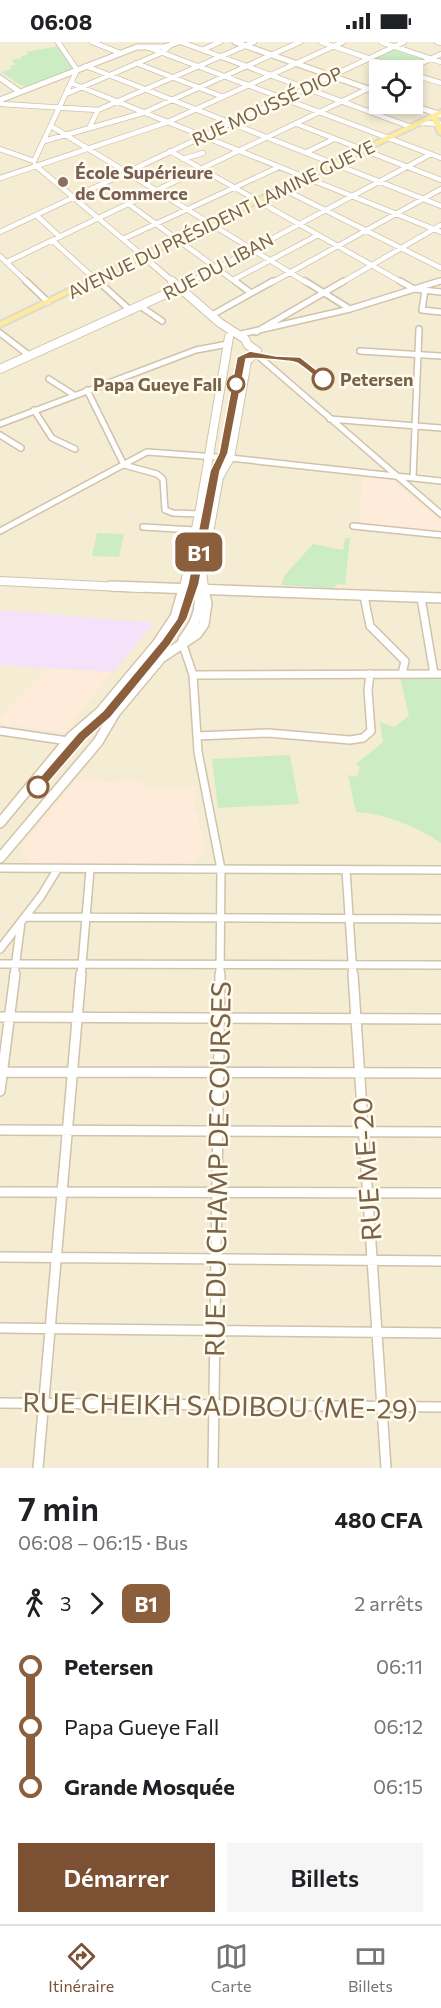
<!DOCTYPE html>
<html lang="fr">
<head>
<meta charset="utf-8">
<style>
	body { margin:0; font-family:Commissioner,sans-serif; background:#f6f6f6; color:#202124; height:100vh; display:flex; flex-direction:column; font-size:22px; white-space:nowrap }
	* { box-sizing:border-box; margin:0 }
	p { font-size:20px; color:#757577 }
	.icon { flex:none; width:33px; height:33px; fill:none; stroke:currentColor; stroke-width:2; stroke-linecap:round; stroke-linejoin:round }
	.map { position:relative; height:1426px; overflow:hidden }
	.drawer { display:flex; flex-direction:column; background:#fff; flex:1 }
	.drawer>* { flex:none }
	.badge { padding:0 12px; border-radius:9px; font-size:21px; line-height:39px }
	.buttons { position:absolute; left:369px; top:18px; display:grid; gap:12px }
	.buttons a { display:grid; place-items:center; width:54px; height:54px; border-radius:0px; background:#fff; box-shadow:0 3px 9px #0003; font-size:30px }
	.map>.badge { position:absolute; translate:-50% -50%; box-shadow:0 0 0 3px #fff }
	.legs { display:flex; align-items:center; gap:9px; height:66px; padding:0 18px; font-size:20px }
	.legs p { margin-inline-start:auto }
	.summary { display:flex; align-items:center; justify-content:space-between; height:102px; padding:0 18px }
	h1 { font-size:33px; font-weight:600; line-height:45px }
	.action { display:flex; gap:12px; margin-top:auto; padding:12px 18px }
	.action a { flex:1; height:69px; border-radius:0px; background:#7c5033; color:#fff; font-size:24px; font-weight:600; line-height:69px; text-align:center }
	.action a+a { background:#f6f6f6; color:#202124 }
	ul { padding:0 18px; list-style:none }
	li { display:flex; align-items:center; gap:21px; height:60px; font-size:22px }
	li i { display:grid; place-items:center; width:9px; height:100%; margin:0 8px; background:currentColor }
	li i::after { content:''; width:15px; height:15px; margin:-8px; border:4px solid; border-radius:50%; background:#fff }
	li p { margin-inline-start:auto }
	li:first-child i { background:linear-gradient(#0000 50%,currentColor 0) }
	li:last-child i { background:linear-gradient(currentColor 50%,#0000 0) }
	.status { display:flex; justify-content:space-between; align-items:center; height:42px; padding:0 30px; background:#fff; direction:ltr }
	.status svg { height:16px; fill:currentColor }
	.menu { display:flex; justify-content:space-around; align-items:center; height:84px; border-top:2px solid #e0e0e0; background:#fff; font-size:16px; color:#757577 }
	.menu a { display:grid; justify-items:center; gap:3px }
	.menu .active { color:#7c5033 }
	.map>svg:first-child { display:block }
	.residential { fill:#f5ecd4; fill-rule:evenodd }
	.commercial { fill:#feebd9 }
	.education { fill:#f5e2fa }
	.green { fill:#ccecc3 }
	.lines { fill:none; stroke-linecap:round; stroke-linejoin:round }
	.street-far3-casing { stroke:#d0c2ab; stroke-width:6 }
	.street-far2-casing { stroke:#d0c2ab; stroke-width:8 }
	.street-far1-casing { stroke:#d0c2ab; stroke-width:10 }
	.street-casing { stroke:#d0c2ab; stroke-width:12 }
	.secondary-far2-casing { stroke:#d3c3a8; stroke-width:7 }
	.secondary-far1-casing { stroke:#d3c3a8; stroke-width:10 }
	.secondary-casing { stroke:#d3c3a8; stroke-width:12 }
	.primary-casing { stroke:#dfd9d3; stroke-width:4 }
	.street-far3 { stroke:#fff; stroke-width:4.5 }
	.street-far2 { stroke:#fff; stroke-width:5 }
	.street-far1 { stroke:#fff; stroke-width:7 }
	.street { stroke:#fff; stroke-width:9 }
	.secondary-far2 { stroke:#fff; stroke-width:5 }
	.secondary-far1 { stroke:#fff; stroke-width:8 }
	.secondary { stroke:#fff; stroke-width:9 }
	.primary { fill:#feeb9c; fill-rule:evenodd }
	.line-1 { fill:#8b5e3c; stroke:#fff; stroke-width:1.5 }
	.education-dot { fill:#8d6e63; stroke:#fffbed; stroke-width:2 }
	.stop-1-dot { fill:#fff; stroke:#8b5e3c; stroke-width:3 }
	.labels { text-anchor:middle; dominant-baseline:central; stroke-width:5; stroke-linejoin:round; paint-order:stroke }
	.far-street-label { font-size:18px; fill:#786249; stroke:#fffbed }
	.far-education-label { font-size:18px; font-weight:bold; fill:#785e54; stroke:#fffbed; text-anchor:start }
	.far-stop-label { font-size:18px; font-weight:bold; fill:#786249; stroke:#fffbed; text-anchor:start }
	.near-street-label { font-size:27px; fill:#786249; stroke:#fffbed }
</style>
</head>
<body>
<div class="status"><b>06:08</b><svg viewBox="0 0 49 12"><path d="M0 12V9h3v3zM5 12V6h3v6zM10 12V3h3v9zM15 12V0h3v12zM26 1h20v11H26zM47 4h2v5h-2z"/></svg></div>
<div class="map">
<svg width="441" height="1426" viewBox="0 0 441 1426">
	<rect width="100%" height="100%" fill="#fdf8e6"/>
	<path class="residential" d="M0 0H441V1426H0ZM380 28H412V62H380Z"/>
	<path class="commercial" d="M362 435 391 438 441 479V489L368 483 360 477Z
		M46 627 113 630 77 674 67 691 0 682V675Z
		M77 736 106 740 139 739 148 746 196 744 194 770H197L206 809 192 822H34L27 819 20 807Z"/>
	<path class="education" d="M0 568 154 581 113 630 0 623Z"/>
	<path class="green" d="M59 4 73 24 72 27 27 44 20 43 1 30 12 27 9 24 16 23 12 18 22 16 21 14 28 13 26 10Z
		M395 6 426 16V17L406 27 373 17Z
		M97 491 124 492 119 515 92 514Z
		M345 496H350L345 543 338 542 333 546 281 543 285 533 313 502 343 508Z
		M400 636H441V801C415 784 387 772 356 770L348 733 357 735 360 725 356 722 383 700 380 680 394 685 409 674Z
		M290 713 299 762 218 766 212 717Z"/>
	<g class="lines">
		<g class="street-far3-casing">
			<path id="street-far3" d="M92 0 120 11
				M181 0 411 85
				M321 0 403 28
				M381 0 441 20
				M437 0 441 1
				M147 5 441 116
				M202 8 220 0
				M136 21 223 55
				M86 24 441 164
				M407 28 441 12
				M412 32 441 41
				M71 41 441 190
				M66 52 161 11 171 3
				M2 62 98 68 254 0
				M422 81 441 82
				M297 82 441 138
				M51 84 307 241
				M89 86 98 68
				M44 99 143 71 300 0
				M0 107 34 119
				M170 109 403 241
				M307 110 334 97
				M183 117 203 111
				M34 119 77 28 58 0
				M35 123 143 214
				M0 136 168 80 343 0
				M283 147 441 226
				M130 163 237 241
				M36 173 60 195
				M0 190 404 0
				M123 197 279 125
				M53 199 99 241
				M0 214 28 241
				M7 220 380 41
				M233 238 318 193
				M189 241 431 112
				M271 241 441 147
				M341 241 441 183
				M435 241 441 239"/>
		</g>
		<g class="street-far2-casing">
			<path id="street-far2" d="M26 239 48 260
				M98 239 131 269
				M235 239 251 251
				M305 239 350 267
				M400 239 414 247 441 250
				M179 246 192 239
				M425 248 422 268 441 270
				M140 264 162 279
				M212 273 273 239
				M256 290 344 239
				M0 291 30 314
				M237 293 350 267 440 239
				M360 309 441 314
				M256 312 441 472
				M49 337 74 353
				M87 348 124 423 157 432 163 437 165 468 173 471 199 472
				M34 368 52 396 75 407
				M330 377 441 386
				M0 382 196 308 228 302
				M0 393 21 406
				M413 436 419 287
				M353 484 441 493
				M143 485 195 488
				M0 489 147 410 230 416 441 439"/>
		</g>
		<g class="street-far1-casing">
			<path id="street-far1" d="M364 554 370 584 405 619 402 632
				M421 556 434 632
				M182 600 193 633 198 710 221 827 220 934
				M193 633 441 632
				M0 689 68 699
				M197 694 268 691 350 698 363 696 371 689 368 648 370 632
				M0 826 441 828
				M346 828 353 934
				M25 875 441 877
				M0 907 41 854 57 828
				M0 922 441 923
				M14 934 21 880
				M81 934 90 828"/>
		</g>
		<g class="street-casing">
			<path id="street" d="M353 932 386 1426
				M0 975 441 977
				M0 1030 441 1031
				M0 1049 15 932
				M0 1088 441 1090
				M0 1150 441 1151
				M0 1215 441 1219
				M0 1286 441 1291
				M0 1361 441 1365
				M38 1426 81 932
				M213 1426 220 932"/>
		</g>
		<g class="secondary-far2-casing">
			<path id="secondary-far2" d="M235 0 380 51
				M0 36 20 50
				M0 58 137 5H164L179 0
				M408 62 441 73
				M143 214 174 241"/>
		</g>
		<g class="secondary-far1-casing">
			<path id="secondary-far1" d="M172 239 220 281 245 297 248 303 257 309 247 319 230 416 219 435 202 530 204 546
				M0 327 179 246
				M0 539 142 546
				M184 546 200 467 229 295"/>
		</g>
		<g class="secondary-casing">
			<path id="secondary" d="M111 544 441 556
				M183 598C193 584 201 572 199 554L188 548
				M0 781 71 695 100 670 157 602 175 575 184 544
				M0 816 98 700 115 671 161 616 197 592 204 582 207 561 203 544"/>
		</g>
		<g class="primary-casing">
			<path id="primary" d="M441 68V72L438 74 441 83V93L438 91 432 77 0 285V280Z"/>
		</g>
		<use href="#street-far3" class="street-far3"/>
		<use href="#street-far2" class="street-far2"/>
		<use href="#street-far1" class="street-far1"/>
		<use href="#street" class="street"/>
		<use href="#secondary-far2" class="secondary-far2"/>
		<use href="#secondary-far1" class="secondary-far1"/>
		<use href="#secondary" class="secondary"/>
		<use href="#primary" class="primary"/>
	</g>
	<path class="line-1" d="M250 309 276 314 300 315 328 337 320 339C313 333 305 326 297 321 293 319 250 315 246 317L228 411 220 429 199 542 187 577 170 603 111 675 86 697 42 748H34V742L78 691 103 669 162 598 177 577 188 542 210 429 219 411 237 315Z"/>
	<circle class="education-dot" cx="63" cy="140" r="6"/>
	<g class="stop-1-dot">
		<circle cx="323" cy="337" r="10"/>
		<circle cx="236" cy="342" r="8"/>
		<circle cx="38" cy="745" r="10"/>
	</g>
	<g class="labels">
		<g class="far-street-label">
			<text transform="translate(267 64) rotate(-25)">RUE MOUSSÉ DIOP</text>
			<text transform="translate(221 177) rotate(-26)">AVENUE DU PRÉSIDENT LAMINE GUEYE</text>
			<text transform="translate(218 224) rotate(-28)">RUE DU LIBAN</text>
		</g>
		<g class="far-education-label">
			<text x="75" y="130">École Supérieure<tspan x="75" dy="21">de Commerce</tspan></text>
		</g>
		<g class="far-stop-label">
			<text x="340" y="337">Petersen</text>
			<text x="222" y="342" text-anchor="end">Papa Gueye Fall</text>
		</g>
		<g class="near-street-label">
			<text transform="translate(217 1127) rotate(-89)">RUE DU CHAMP DE COURSES</text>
			<text transform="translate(366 1127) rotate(-94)">RUE ME-20</text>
			<text transform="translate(220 1363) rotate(1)">RUE CHEIKH SADIBOU (ME-29)</text>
		</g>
	</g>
</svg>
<div class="buttons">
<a><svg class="icon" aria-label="locate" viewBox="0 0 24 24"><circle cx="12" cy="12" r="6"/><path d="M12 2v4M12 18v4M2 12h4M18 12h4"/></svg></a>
</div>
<b class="badge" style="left:199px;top:510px;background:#8b5e3c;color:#fff">B1</b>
</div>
<section class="drawer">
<div class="summary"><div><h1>7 min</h1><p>06:08 – 06:15 · Bus</p></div><b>480 CFA</b></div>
<div class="legs"><svg class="icon" aria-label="walk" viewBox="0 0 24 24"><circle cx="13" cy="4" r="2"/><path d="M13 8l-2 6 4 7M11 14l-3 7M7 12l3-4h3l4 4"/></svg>3<svg class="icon" aria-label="forward" viewBox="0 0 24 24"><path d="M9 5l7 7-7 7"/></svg><b class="badge" style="background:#8b5e3c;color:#fff">B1</b><p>2 arrêts</p></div>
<ul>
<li><i style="color:#8b5e3c"></i><b>Petersen</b><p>06:11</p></li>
<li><i style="color:#8b5e3c"></i><span>Papa Gueye Fall</span><p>06:12</p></li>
<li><i style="color:#8b5e3c"></i><b>Grande Mosquée</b><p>06:15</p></li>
</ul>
<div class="action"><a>Démarrer</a><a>Billets</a></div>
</section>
<nav class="menu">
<a class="active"><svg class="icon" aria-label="directions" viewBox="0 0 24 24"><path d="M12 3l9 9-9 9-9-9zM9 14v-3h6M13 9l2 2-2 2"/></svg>Itinéraire</a>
<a><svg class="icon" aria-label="map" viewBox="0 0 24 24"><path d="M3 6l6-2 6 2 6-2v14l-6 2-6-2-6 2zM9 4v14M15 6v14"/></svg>Carte</a>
<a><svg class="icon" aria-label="tickets" viewBox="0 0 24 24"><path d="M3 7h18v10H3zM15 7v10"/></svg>Billets</a>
</nav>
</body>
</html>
